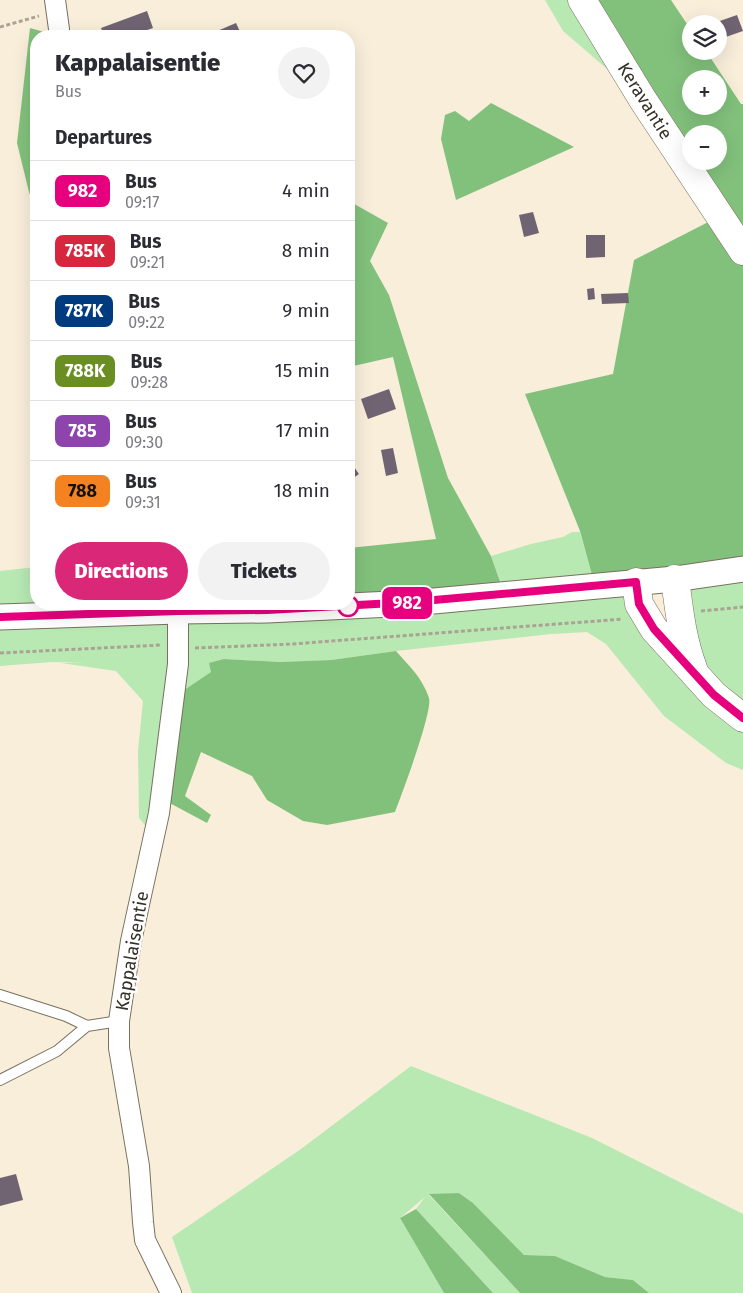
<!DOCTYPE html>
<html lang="en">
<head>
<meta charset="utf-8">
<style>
	body { margin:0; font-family:"Fira Sans",sans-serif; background:#f2f2f3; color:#2b2b33; height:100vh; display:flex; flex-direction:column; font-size:19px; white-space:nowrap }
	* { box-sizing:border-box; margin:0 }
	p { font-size:16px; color:#7c7c81 }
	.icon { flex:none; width:28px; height:28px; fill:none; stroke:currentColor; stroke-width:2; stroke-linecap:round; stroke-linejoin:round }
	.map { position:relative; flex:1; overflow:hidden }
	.details { position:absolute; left:30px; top:30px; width:325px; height:580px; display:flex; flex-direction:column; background:#fff; border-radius:20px; box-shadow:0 5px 20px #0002 }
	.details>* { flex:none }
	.badge { padding:0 10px; border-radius:8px; font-size:18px; line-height:32px }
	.fabs { position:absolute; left:682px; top:15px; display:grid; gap:10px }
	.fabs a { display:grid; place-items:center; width:45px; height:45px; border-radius:50%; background:#fff; box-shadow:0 5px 20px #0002; font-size:25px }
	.map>.badge { position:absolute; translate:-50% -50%; box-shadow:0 0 0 2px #fff }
	h2 { padding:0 25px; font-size:19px; line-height:45px }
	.round { display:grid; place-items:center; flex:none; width:52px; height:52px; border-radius:26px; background:#f2f2f3 }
	.headline { display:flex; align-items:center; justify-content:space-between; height:85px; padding:0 25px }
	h1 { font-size:24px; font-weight:800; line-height:38px }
	.cta { display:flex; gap:10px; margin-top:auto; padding:10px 25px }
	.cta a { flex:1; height:58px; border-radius:30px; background:#db2777; color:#fff; font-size:20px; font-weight:800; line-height:58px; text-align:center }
	.cta a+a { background:#f2f2f3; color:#2b2b33 }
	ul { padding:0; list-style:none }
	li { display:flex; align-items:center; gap:15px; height:60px; padding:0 25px; border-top:1px solid #e1e1e2 }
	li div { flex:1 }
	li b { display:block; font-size:19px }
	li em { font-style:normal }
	li .badge { min-width:55px; font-weight:700; text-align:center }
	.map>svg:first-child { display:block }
	.green { fill:#b8e9b3 }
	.forest { fill:#82c17c; fill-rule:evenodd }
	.building { fill:#706473 }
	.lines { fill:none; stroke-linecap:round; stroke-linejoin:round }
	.service-casing { stroke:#79705f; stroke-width:12 }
	.minor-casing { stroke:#79705f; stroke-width:22 }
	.tertiary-casing { stroke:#79705f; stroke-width:27 }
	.secondary-casing { stroke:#79705f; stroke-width:29 }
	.path { stroke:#aaa394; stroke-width:3; stroke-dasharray:4 2.5; stroke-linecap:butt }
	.service { stroke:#fff; stroke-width:10 }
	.minor { stroke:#fff; stroke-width:20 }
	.tertiary { stroke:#fff; stroke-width:25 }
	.secondary { stroke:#fff; stroke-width:28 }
	.line-casing { stroke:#fff; stroke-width:11 }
	.line { stroke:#e6007e; stroke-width:8 }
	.stop-dot { fill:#fff; stroke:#e6007e; stroke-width:2.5 }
	.labels { text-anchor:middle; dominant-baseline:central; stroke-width:5; stroke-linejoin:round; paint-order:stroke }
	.street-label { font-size:18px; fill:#333028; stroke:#fff }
</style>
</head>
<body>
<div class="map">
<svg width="743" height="1293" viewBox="0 0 743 1293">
	<rect width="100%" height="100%" fill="#f8eeda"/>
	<path class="green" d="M545 0H582L643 100 563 31Z
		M572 532H580L595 586 636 582 693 676 675 579 743 569V770L726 763 664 716 606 644 587 632 551 634 396 651 331 660 280 662 224 659 211 672 154 836 139 818 138 751 143 701 116 671 61 663H87L52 662 0 666V571L36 567V604L504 593 491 556 531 544 563 537Z
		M411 1066 592 1138 743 1214V1293H649L633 1280 605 1277 555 1256 524 1255 473 1203 459 1193 429 1195 520 1293H493L416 1209 425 1197 400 1218 444 1293H192L172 1237 301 1149Z"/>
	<path class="forest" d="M582 0H671L691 30V51H706L741 104H743V569L595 586 580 531 525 394 613 374 634 260 720 216ZM691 79H719V106H691ZM691 134H719V161H691Z
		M30 28 58 36H36V210L29 192 17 143Z
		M491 103 574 147 456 200 441 139 445 115 455 111 469 121Z
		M349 201 388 223 370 261 389 295 448 478 491 556 504 593 349 604V548L436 539 393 357 349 367Z
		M396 651C409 666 422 677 429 698 433 711 402 794 395 812L327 825 303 821 267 800 252 776 201 752 185 796 211 815 207 823 164 800 180 693 211 672 209 663 224 659 280 662 331 660Z
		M459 1193 473 1203 524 1255 555 1256 605 1277 633 1280 649 1293H520L429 1194Z
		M416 1209 493 1293H444L400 1218Z"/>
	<path class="building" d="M147 11 153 28 130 36H104L101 28Z
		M737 15 743 31 720 39 719 24 714 23Z
		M236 23 242 36H210V34Z
		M533 212 539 233 524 237 519 215Z
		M586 235H605V257L586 258Z
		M594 288 595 299 588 300 587 289Z
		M628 293 629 303 602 304 601 294Z
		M389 389 396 409 368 419 361 399Z
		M393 448 398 473 386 476 381 450Z
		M349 460 359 474 349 481Z
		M16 1174 23 1200 0 1206V1178Z"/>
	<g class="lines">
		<g class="service-casing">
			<path id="service" d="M0 995 66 1016 87 1026 119 1021
				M0 1080 57 1051 87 1026"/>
		</g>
		<g class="minor-casing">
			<path id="minor" d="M55 0 59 29V36
				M171 1293 145 1240 143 1222 139 1166 119 1048V1021L131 941 159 813 178 664V604"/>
		</g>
		<g class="tertiary-casing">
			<path id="tertiary" d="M0 617 178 611 267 610 412 603 675 579 743 569"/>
		</g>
		<g class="secondary-casing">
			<path id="secondary" d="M582 0 643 100 743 251
				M675 579C679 609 682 639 693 668
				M636 582 639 604 654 629 714 695 743 718"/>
		</g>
		<path class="path" d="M0 27 39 16
			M701 611 743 607
			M195 648 293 644 623 619
			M0 653 162 645"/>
		<use href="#service" class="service"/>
		<use href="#minor" class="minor"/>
		<use href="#tertiary" class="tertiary"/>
		<use href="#secondary" class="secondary"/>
	</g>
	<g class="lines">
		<g class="line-casing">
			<path id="line" d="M0 617 178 611 267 610 412 602 636 582 639 604 654 629 714 695 743 718"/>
		</g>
		<use href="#line" class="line"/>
	</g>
	<circle class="stop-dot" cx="348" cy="606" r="10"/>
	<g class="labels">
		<g class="street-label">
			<text transform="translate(645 101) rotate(58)">Keravantie</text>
			<text transform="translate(132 951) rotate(-80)">Kappalaisentie</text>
		</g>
	</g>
</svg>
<div class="fabs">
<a><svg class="icon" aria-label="layers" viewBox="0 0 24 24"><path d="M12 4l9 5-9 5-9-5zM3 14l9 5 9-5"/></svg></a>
<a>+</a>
<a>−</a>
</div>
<b class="badge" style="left:407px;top:603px;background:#e6007e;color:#fff">982</b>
<section class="details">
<div class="headline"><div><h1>Kappalaisentie</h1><p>Bus</p></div><a class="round"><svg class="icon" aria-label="heart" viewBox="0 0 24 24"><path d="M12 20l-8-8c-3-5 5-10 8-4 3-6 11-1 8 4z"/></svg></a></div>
<h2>Departures</h2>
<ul>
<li><span class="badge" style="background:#e6007e;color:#fff">982</span><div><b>Bus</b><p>09:17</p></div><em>4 min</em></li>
<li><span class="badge" style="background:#d7263d;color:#fff">785K</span><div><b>Bus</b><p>09:21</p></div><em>8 min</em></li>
<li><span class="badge" style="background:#003b80;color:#fff">787K</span><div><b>Bus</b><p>09:22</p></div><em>9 min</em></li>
<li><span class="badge" style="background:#6b8e23;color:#fff">788K</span><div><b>Bus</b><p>09:28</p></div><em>15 min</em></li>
<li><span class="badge" style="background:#8e44ad;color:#fff">785</span><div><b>Bus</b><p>09:30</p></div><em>17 min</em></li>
<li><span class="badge" style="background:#f58220;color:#111">788</span><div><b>Bus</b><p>09:31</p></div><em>18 min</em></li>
</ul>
<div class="cta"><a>Directions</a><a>Tickets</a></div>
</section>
</div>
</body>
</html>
